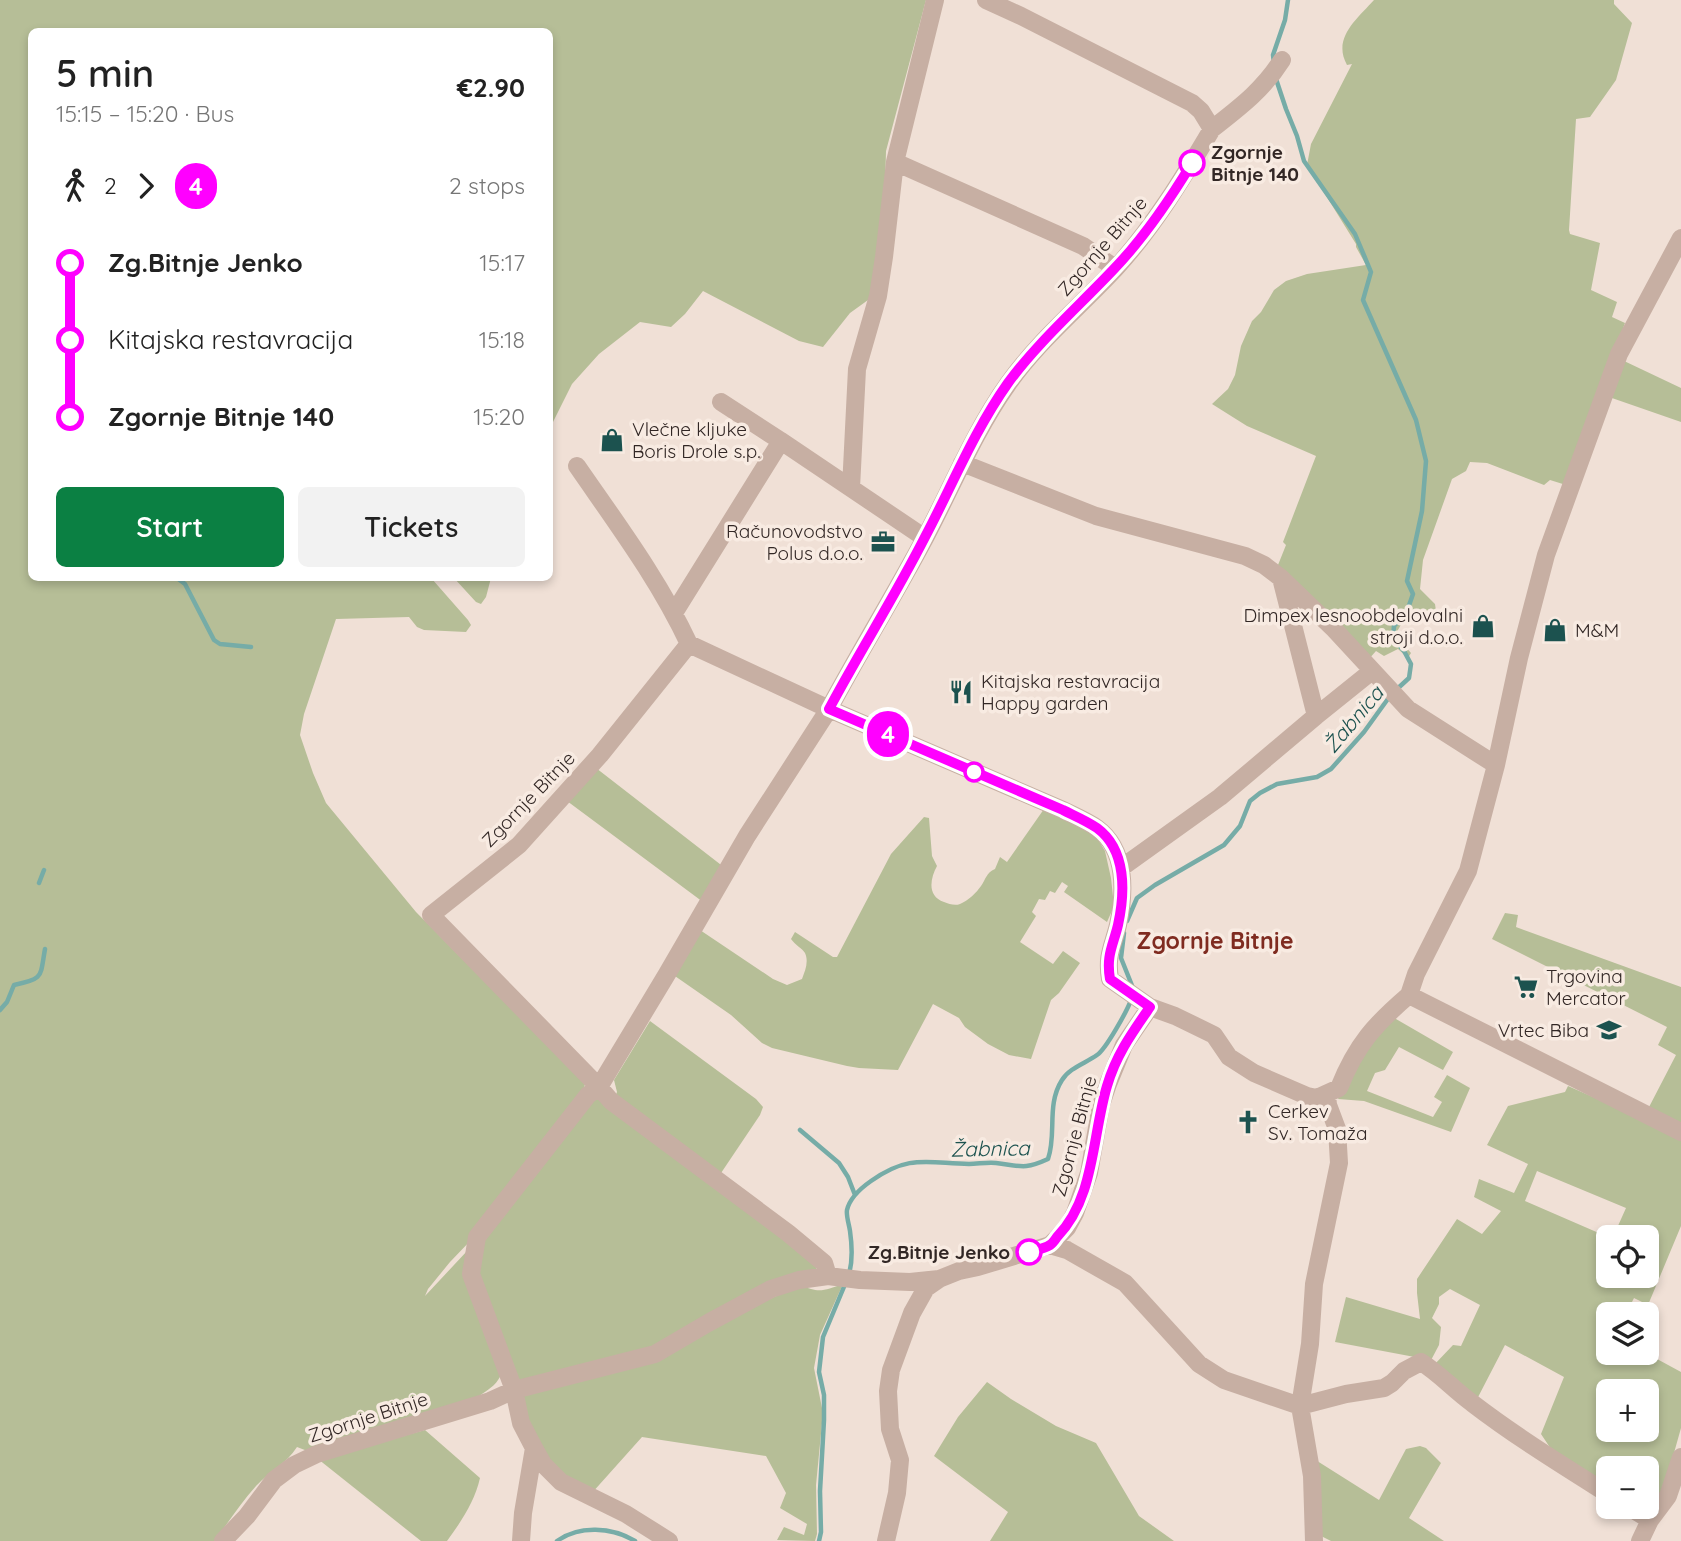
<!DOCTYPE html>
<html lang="en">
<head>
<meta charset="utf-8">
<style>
	body { margin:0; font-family:Quicksand,sans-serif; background:#f2f2f2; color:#222; height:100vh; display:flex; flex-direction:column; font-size:26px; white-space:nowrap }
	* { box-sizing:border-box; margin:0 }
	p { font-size:23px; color:#767676 }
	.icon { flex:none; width:38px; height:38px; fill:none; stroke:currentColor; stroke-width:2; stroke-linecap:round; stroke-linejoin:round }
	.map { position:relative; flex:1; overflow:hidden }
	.sheet { position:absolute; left:28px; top:28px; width:525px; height:553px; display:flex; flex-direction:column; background:#fff; border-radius:10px; box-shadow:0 4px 10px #0003 }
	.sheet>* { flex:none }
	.badge { padding:0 14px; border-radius:23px; font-size:24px; line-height:46px }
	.controls { position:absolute; left:1596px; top:1225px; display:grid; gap:14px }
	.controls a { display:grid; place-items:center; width:63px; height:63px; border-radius:10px; background:#fff; box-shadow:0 4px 10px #0003; font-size:35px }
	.map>.badge { position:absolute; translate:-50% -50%; box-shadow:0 0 0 4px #fff }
	.legs { display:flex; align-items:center; gap:10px; height:77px; padding:0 28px; font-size:23px }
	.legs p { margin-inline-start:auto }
	.headline { display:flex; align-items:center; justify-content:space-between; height:119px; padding:0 28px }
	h1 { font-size:38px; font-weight:600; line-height:52px }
	.action { display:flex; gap:14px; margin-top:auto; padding:14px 28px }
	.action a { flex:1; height:80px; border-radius:10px; background:#0b8043; color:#fff; font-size:28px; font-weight:600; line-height:80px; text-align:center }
	.action a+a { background:#f2f2f2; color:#222 }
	ul { padding:0 28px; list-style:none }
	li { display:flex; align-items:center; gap:24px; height:77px; font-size:26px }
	li i { display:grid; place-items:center; width:10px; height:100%; margin:0 9px; background:currentColor }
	li i::after { content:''; width:18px; height:18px; margin:-9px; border:5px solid; border-radius:50%; background:#fff }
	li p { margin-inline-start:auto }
	li:first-child i { background:linear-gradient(#0000 50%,currentColor 0) }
	li:last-child i { background:linear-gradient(currentColor 50%,#0000 0) }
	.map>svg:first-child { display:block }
	.green { fill:#b6be97; fill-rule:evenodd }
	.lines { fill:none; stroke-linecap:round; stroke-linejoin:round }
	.stream { stroke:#76aca7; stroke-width:4.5 }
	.minor { stroke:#c7afa3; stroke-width:18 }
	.line-1-casing { stroke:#fff; stroke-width:16 }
	.line-1 { stroke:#f0f; stroke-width:10 }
	.stop-1-dot { fill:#fff; stroke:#f0f; stroke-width:3.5 }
	.labels { text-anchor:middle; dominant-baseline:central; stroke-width:7; stroke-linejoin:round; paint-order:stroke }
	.stop-label { font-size:19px; font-weight:bold; fill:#322725; stroke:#f8ebe2; text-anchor:start }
	.street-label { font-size:19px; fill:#322725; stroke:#f8ebe2 }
	.poi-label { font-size:19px; fill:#322725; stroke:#f8ebe2; text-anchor:start }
	.water-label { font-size:21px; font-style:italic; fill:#1c524f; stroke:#f8ebe2 }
	.quarter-label { font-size:23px; font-weight:bold; fill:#7f2b20; stroke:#f8ebe2 }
</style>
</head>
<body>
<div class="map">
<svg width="1681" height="1541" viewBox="0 0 1681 1541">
	<rect width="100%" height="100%" fill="#f0e0d6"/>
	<path class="green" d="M0 0H926L886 151 884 225 875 295 850 313 823 347 799 341 703 291 685 314 671 327 640 322 599 354 572 384 552 424 550 426V32H32V578H433L432 579 468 620 471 625 466 632 424 630 417 627 409 617 336 619 304 714 300 735 313 773 326 803 416 912 585 1083 584 1090 473 1238 450 1262 428 1289 425 1296 468 1250 501 1375C495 1387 488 1389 478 1397L310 1452 297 1447C286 1464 270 1471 256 1486 241 1503 228 1522 215 1541H0Z
		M1374 0H1614V4L1632 23 1616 80 1590 117 1576 119 1569 230 1570 234 1600 243 1591 290 1617 302 1612 317 1625 323 1566 485 1550 480 1544 485 1487 463 1470 462 1466 471 1452 479 1423 560 1420 589 1435 604 1436 611 1406 616 1395 635 1411 653 1408 658 1398 649 1384 656 1376 651 1368 660 1278 565 1286 545 1283 542 1316 456 1247 426 1212 404 1228 389 1235 375 1241 346 1252 321 1261 312 1274 290 1286 281 1307 274 1366 265 1356 247V244L1307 165 1311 144 1352 64 1347 65C1332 38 1357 19 1374 0Z
		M1622 360 1681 388V422L1609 397Z
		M454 578H491L486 597 481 604 476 602Z
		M596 768 725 868 703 902 567 801Z
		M1044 809 1096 836 1105 851 1111 878 1114 906 1107 922 1064 892 1068 886 1062 882 1055 893 1050 891 1045 900 1039 899 1032 912 1036 916 1020 942 1053 964 1063 951 1080 963 1059 993 1051 1000 1031 1059 1009 1055 988 1044 965 1027 959 1018 933 1004 898 1070 859 1068 847 1066 772 1048 762 1043 731 1015 672 974 697 928 773 979 787 985 802 979C805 971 809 962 805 953 802 948 795 945 791 939L795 932 833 957H837L891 854 924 817 929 818 932 856 937 866C930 879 927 896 944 902 949 904 955 906 960 904 968 901 977 892 981 886 986 879 986 873 995 869L1000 857 1007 862Z
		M1505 913 1518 915 1516 927 1681 987V1125L1648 1109 1676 1055 1658 1045 1667 1027 1492 939Z
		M1390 1018 1396 1019 1453 1052 1443 1070 1399 1047 1385 1070 1375 1073 1367 1091 1433 1117 1442 1102 1434 1097 1447 1075 1470 1088 1451 1132 1364 1101 1338 1099 1359 1055Z
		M650 1021 756 1099 763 1107 760 1115 717 1179 614 1099 617 1092 614 1080Z
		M1568 1086 1602 1101 1681 1140V1226L1648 1305 1634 1298 1626 1314H1608V1353H1646L1681 1372V1428L1663 1492 1653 1510 1635 1507H1647V1468H1608V1490L1551 1449 1541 1434 1564 1377 1505 1345 1476 1401 1434 1365 1453 1345 1461 1346 1480 1305 1450 1289 1439 1297V1304L1432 1318 1441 1327 1439 1345 1429 1364 1420 1358 1335 1342 1346 1297 1420 1319 1417 1293V1279L1457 1219 1482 1234 1501 1211 1474 1197 1479 1179 1514 1193 1528 1164 1487 1145 1508 1106 1565 1092ZM1537 1171 1626 1208 1613 1237H1647V1276H1608V1237L1525 1201ZM1608 1391H1647V1430H1608Z
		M596 1094 712 1180 817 1267 815 1273 646 1352 515 1385 474 1262 481 1237Z
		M843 1284 820 1335 814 1368 823 1413 816 1485 817 1534 815 1541 777 1540 784 1527 804 1535 807 1524 780 1508 786 1493 766 1456 642 1437 591 1494 562 1478 536 1446 521 1394 708 1327 801 1285C819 1294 825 1290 843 1284Z
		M987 1382 1011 1399 1056 1426 1096 1443 1139 1516 1174 1541H990L1008 1512 934 1456 958 1417Z
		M425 1430 480 1478C475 1501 461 1522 447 1541H421L318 1459Z
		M1420 1446 1426 1448 1441 1463 1409 1518 1444 1541H1331L1317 1534 1314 1459 1379 1500 1406 1449Z"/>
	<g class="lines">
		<path class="stream" d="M1274 63 1273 55 1285 20 1288 0
			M1276 79 1286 109 1297 136 1304 161 1355 234 1371 272 1363 300 1416 420 1426 461 1422 511 1407 581 1413 594 1406 614 1394 626 1393 638 1404 651 1411 664 1409 678 1396 690
			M177 578 185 584 214 640 220 644 251 647
			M39 883 44 870
			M1127 921 1137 898 1155 885 1224 845 1240 826 1250 801 1260 793 1277 784 1317 777 1331 769 1364 732 1390 696
			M1124 933 1121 958 1133 988
			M0 1010 7 1002 14 985C44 979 40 977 45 949
			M800 1130 839 1163 848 1177 855 1195
			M849 1274C853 1260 852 1245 850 1231 849 1224 846 1216 847 1210 850 1197 861 1188 871 1181 909 1154 927 1163 969 1164 978 1164 987 1162 996 1163 1021 1166 1024 1170 1048 1159 1057 1134 1046 1105 1062 1080 1069 1068 1086 1063 1097 1055 1106 1049 1127 1011 1131 1000
			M557 1541C579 1525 612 1527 635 1541
			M819 1541 821 1532 820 1491 824 1420V1395L819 1372 823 1337 846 1282"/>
		<path class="minor" d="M986 0 1021 16 1192 103 1201 111 1212 129C1183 178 1154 226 1116 268 1080 307 1038 341 1008 384 974 432 952 487 925 538 894 596 860 651 829 709L1063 810C1075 816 1087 821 1097 828 1127 850 1125 893 1118 925 1113 946 1106 955 1110 979L1150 1007 1175 1016 1214 1035 1229 1057 1254 1073 1307 1096 1317 1098 1339 1088C1356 1045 1375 1024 1409 995L1681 1132
			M1212 129C1240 107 1263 90 1282 60
			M895 162 1083 246 1115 268
			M721 402 781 441
			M962 463 1096 516 1245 556 1264 565 1281 578 1333 628 1408 709 1496 765
			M577 466C617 524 659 580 689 644
			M851 488 857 369 878 296 884 257 895 162 935 0
			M1281 578 1316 716
			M674 613 781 441 925 538
			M1121 868 1220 797 1316 716 1372 671
			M1409 995 1416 974 1468 871 1496 765 1519 658 1546 555 1619 354 1681 238
			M1050 1245 1067 1250 1125 1283 1199 1364 1224 1380 1300 1406 1346 1394 1384 1388 1392 1383 1404 1371 1421 1362C1440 1374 1454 1390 1472 1403 1515 1436 1562 1465 1608 1494
			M534 1448 543 1464 561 1482 626 1514 669 1541
			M1629 1507 1650 1520
			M223 1541 247 1516 274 1480 294 1465 317 1454 490 1401 514 1390 655 1354 708 1323 771 1289 799 1280 828 1276 860 1280 910 1282 939 1279
			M521 1541 523 1513 534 1448 521 1423 514 1390 471 1274 477 1237 588 1095 599 1087 667 974 747 836 829 709 689 644 600 755 519 845 431 915 599 1087 611 1101 788 1233 824 1263 828 1276
			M886 1541 897 1493 900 1460 890 1429 888 1391 891 1370 912 1313 926 1288 939 1279 959 1271 978 1267 1050 1245 1067 1228 1075 1213 1089 1173 1101 1105 1108 1084 1124 1045 1150 1007
			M1314 1541 1312 1476 1300 1406 1310 1344 1314 1284 1339 1163 1337 1129 1328 1105 1327 1094
			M1640 1541 1650 1520 1668 1496 1681 1457"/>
	</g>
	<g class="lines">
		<g class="line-1-casing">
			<path id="line-1" d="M1029 1252C1035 1250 1044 1249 1050 1245 1053 1243 1055 1240 1057 1237 1095 1198 1092 1136 1107 1086 1116 1055 1132 1033 1150 1007L1110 979C1106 955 1113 946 1118 925 1125 893 1127 850 1097 828 1087 821 1075 816 1063 810L829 709C860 651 895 596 925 537 952 486 974 431 1008 383 1038 342 1078 307 1113 270 1144 238 1169 201 1192 163"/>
		</g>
		<use href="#line-1" class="line-1"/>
	</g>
	<defs>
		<g id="shop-bare" transform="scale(1.89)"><path d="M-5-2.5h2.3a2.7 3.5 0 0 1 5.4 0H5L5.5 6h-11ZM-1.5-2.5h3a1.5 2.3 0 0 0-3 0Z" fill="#1c524f" stroke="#f8ebe2" stroke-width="2.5" paint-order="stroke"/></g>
		<g id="office-bare" transform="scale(1.89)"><path d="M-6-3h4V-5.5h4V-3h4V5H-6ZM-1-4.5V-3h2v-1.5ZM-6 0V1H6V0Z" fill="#1c524f" stroke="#f8ebe2" stroke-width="2.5" paint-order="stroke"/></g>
		<g id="restaurant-bare" transform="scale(1.89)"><path d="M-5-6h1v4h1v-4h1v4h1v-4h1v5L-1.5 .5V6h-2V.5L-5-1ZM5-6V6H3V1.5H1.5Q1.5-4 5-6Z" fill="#1c524f" stroke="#f8ebe2" stroke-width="2.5" paint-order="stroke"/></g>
		<g id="supermarket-bare" transform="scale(1.89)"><path d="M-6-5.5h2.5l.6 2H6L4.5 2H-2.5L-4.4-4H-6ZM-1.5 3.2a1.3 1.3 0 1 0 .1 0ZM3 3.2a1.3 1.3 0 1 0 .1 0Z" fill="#1c524f" stroke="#f8ebe2" stroke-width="2.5" paint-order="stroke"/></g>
		<g id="school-bare" transform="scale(1.89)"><path d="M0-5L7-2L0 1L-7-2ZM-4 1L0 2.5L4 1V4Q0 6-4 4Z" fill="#1c524f" stroke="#f8ebe2" stroke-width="2.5" paint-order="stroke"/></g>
		<g id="church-bare" transform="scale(1.89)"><path d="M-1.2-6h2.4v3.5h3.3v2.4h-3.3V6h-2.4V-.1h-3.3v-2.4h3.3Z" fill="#1c524f" stroke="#f8ebe2" stroke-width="2.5" paint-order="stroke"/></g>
	</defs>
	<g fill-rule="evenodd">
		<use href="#shop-bare" x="612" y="440"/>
		<use href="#office-bare" x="883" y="542"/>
		<use href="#shop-bare" x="1483" y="626"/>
		<use href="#shop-bare" x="1555" y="630"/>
		<use href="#restaurant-bare" x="961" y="692"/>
		<use href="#supermarket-bare" x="1526" y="987"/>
		<use href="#school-bare" x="1609" y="1030"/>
		<use href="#church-bare" x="1248" y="1122"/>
	</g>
	<g class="stop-1-dot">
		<circle cx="1192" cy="163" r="12"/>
		<circle cx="974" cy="772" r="9"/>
		<circle cx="1029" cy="1252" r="12"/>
	</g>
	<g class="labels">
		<g class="stop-label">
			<text x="1211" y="152">Zgornje<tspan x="1211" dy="22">Bitnje 140</tspan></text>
			<text x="1010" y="1252" text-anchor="end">Zg.Bitnje Jenko</text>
		</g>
		<g class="street-label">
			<text transform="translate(1102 246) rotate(-49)">Zgornje Bitnje</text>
			<text transform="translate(528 799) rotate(-46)">Zgornje Bitnje</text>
			<text transform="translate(1074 1136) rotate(-75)">Zgornje Bitnje</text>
			<text transform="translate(368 1417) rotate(-18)">Zgornje Bitnje</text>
		</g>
		<g class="poi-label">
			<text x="632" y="429">Vlečne kljuke<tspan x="632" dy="22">Boris Drole s.p.</tspan></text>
			<text x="863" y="531" text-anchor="end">Računovodstvo<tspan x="863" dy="22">Polus d.o.o.</tspan></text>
			<text x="1463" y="615" text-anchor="end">Dimpex lesnoobdelovalni<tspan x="1463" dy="22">stroji d.o.o.</tspan></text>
			<text x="1575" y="630">M&amp;M</text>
			<text x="981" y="681">Kitajska restavracija<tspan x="981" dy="22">Happy garden</tspan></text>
			<text x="1546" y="976">Trgovina<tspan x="1546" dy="22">Mercator</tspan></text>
			<text x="1589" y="1030" text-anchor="end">Vrtec Biba</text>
			<text x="1268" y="1111">Cerkev<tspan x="1268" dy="22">Sv. Tomaža</tspan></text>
		</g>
		<g class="water-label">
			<text transform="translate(1353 719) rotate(-50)">Žabnica</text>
			<text transform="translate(990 1148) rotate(-1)">Žabnica</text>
		</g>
		<g class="quarter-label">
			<text x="1215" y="940">Zgornje Bitnje</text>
		</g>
	</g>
</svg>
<div class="controls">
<a><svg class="icon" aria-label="locate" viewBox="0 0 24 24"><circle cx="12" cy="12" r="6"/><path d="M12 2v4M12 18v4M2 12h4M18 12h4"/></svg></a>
<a><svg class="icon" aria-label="layers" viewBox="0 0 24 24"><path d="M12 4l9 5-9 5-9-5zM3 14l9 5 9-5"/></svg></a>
<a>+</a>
<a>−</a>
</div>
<b class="badge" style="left:888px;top:734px;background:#f0f;color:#fff">4</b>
<section class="sheet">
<div class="headline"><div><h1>5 min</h1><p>15:15 – 15:20 · Bus</p></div><b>€2.90</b></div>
<div class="legs"><svg class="icon" aria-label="walk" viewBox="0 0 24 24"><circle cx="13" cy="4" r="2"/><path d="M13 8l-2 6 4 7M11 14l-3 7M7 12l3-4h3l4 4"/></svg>2<svg class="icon" aria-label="forward" viewBox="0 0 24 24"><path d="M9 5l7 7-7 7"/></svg><b class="badge" style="background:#f0f;color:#fff">4</b><p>2 stops</p></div>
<ul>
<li><i style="color:#f0f"></i><b>Zg.Bitnje Jenko</b><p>15:17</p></li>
<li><i style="color:#f0f"></i><span>Kitajska restavracija</span><p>15:18</p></li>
<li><i style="color:#f0f"></i><b>Zgornje Bitnje 140</b><p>15:20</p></li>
</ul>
<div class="action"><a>Start</a><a>Tickets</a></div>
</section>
</div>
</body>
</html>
